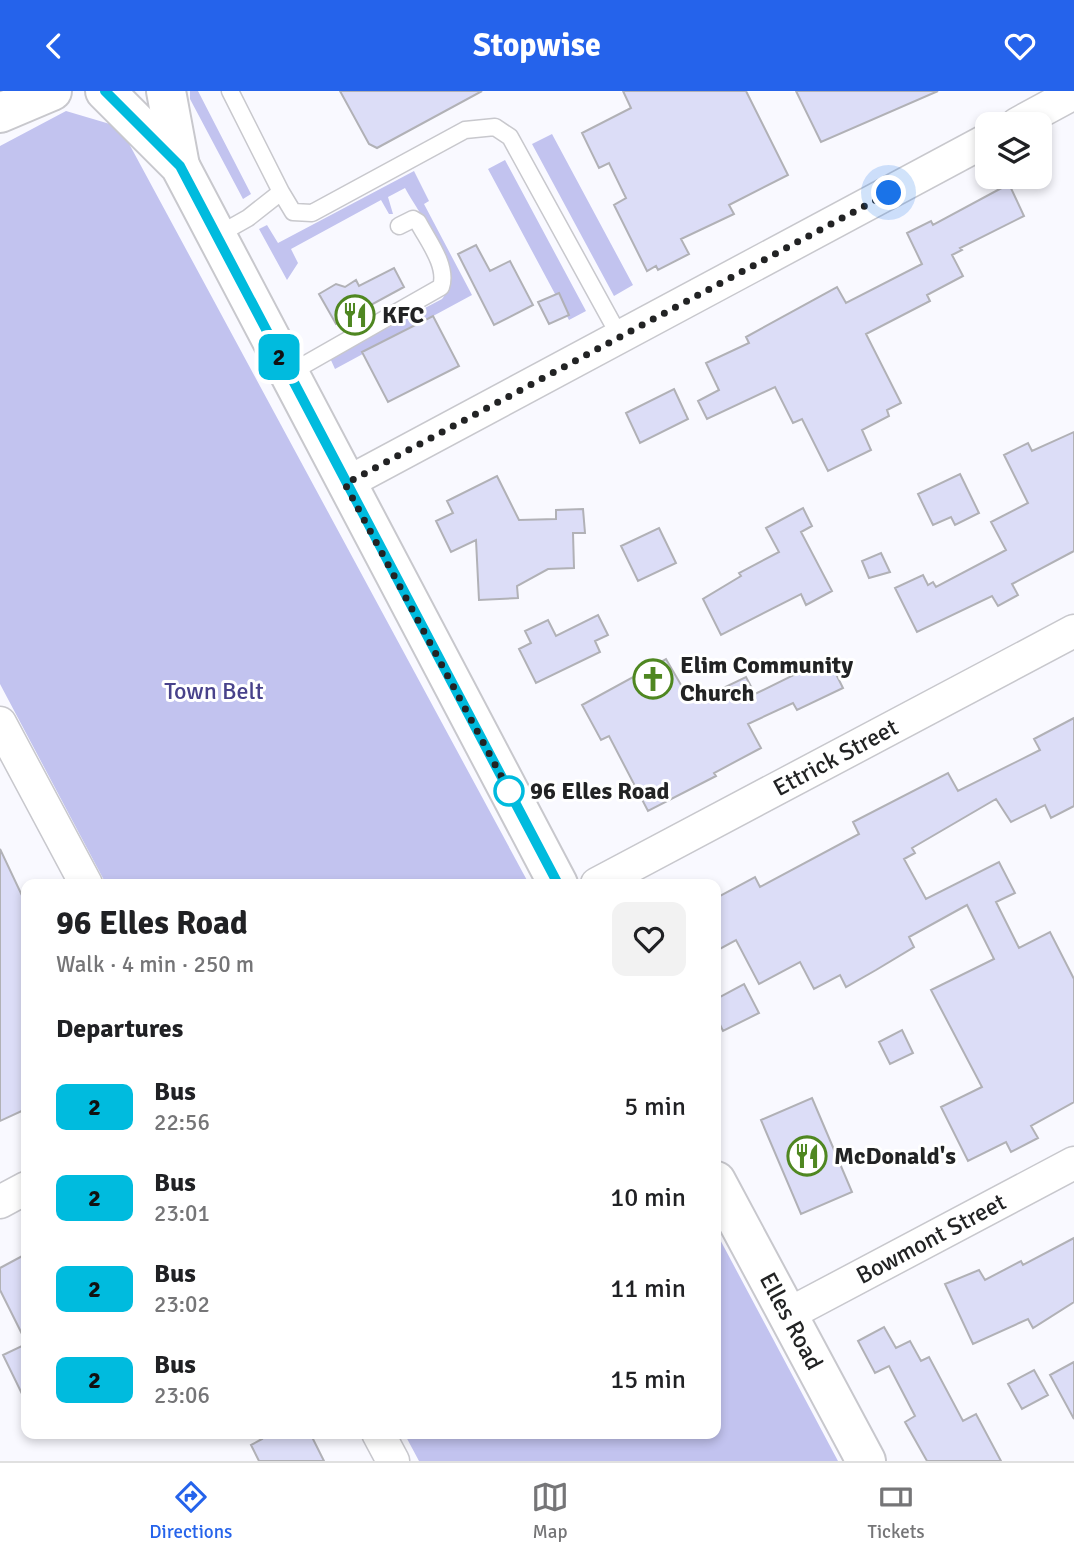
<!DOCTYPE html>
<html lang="en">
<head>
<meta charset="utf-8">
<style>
	body { margin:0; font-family:Signika,sans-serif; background:#f2f2f2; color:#202124; height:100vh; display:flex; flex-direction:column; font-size:26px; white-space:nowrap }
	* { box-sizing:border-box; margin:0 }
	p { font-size:23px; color:#757577 }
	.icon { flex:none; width:38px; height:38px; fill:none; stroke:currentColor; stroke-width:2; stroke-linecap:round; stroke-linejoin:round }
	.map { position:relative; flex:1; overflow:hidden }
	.drawer { position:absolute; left:21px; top:788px; width:700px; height:560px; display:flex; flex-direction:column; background:#fff; border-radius:14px; box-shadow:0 4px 10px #0003 }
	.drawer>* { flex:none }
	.badge { padding:0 14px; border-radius:10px; font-size:24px; line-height:46px }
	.controls { position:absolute; left:975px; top:21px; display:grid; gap:14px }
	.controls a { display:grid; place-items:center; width:77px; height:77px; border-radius:14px; background:#fff; box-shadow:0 4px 10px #0003; font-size:35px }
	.you { position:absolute; width:35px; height:35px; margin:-18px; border:5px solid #fff; border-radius:50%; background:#1a73e8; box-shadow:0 0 0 10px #1a73e833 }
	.map>.badge { position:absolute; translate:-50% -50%; box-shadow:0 0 0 4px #fff }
	h2 { padding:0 35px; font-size:26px; line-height:63px }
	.round { display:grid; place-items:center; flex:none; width:74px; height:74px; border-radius:14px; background:#f2f2f2 }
	.overview { display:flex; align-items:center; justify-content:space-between; height:119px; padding:0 35px }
	h1 { font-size:33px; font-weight:700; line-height:52px }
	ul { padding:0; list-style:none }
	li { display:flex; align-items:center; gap:21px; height:91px; padding:0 35px }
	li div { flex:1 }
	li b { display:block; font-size:26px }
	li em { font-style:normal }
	li .badge { min-width:77px; font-weight:700; text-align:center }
	header { display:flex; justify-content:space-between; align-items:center; height:91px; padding:0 35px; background:#2563eb; color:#fff; font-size:32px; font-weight:700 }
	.tab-bar { display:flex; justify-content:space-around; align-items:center; height:98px; border-top:2px solid #e0e0e0; background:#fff; font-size:19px; color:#757577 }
	.tab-bar a { display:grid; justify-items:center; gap:4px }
	.tab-bar .selected { color:#2563eb }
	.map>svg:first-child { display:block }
	.green { fill:#c2c3ef }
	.building { fill:#dcddf7; stroke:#b1b1b6; stroke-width:2 }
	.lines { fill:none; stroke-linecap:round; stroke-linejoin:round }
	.lane-casing { stroke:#c8c8cd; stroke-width:19 }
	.street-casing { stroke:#c8c8cd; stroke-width:35 }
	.secondary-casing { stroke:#c8c8cd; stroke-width:42 }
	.lane { stroke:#fff; stroke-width:16 }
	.street { stroke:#fff; stroke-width:32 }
	.secondary { stroke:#fff; stroke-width:38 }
	.line-casing { stroke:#fff; stroke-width:16 }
	.line { stroke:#00bbde; stroke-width:10 }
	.walk { stroke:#222324; stroke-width:7; stroke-dasharray:0 12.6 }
	.stop-dot { fill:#fff; stroke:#00bbde; stroke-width:3.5 }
	.labels { text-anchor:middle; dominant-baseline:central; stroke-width:6; stroke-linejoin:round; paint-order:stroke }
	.poi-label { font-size:24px; font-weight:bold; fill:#222324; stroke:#fff; text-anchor:start }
	.park-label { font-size:24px; fill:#48428b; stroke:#fff }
	.street-label { font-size:24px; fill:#222324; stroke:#fff }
	.stop-label { font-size:24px; font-weight:bold; fill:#222324; stroke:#fff; text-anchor:start }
</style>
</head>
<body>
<header><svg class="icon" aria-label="back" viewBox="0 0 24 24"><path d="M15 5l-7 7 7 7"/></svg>Stopwise<svg class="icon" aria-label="heart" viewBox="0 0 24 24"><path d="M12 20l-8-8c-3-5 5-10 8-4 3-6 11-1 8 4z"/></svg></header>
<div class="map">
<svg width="1074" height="1370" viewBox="0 0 1074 1370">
	<rect width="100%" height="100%" fill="#f9f9ff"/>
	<path class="green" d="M190 0H198L251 103 243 108 190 8Z
		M66 20 120 36 529 793H106L0 593V55Z
		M552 43 633 194 614 205 532 53Z
		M505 69 586 220 569 229 488 78Z
		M414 80 429 110 424 113 472 204 335 278 330 267 442 208C465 180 420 125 405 97L388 106 393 123H389L381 109 291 158 298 172 287 189 259 138 267 134 278 152Z
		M716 1141 838 1370H419L404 1342H716Z"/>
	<path class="building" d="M340 0H482L377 57 369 53Z
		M623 0H746L788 84 729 114 734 123 681 148 689 163 658 179 656 175 647 180 614 114 626 107 609 72 599 77 582 42 631 17Z
		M796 0H938L821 51Z
		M1009 93 1024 125 960 157 962 159 952 164 963 185 927 204 930 210 866 243 901 312 887 319 889 325 862 339 871 359 828 380 802 328 793 332 775 296 707 328 698 310 719 299 706 272 749 252 746 246 837 196 846 212 922 173 907 142 931 130 933 134Z
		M476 154 490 180 510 170 533 214 494 234 458 163Z
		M394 177 404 196 336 233 319 203 336 193 345 196 356 189 359 195Z
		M559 202 569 224 549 233 538 211Z
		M433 225 459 275 388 311 362 261Z
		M674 298 688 328 640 352 626 322Z
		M1074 341V460L1012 493 1018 504 998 515 992 505 917 541 895 497 923 484 928 494 933 491 936 496 1006 459 991 431 1028 412 1004 364 1028 352 1032 360Z
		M960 383 979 422 955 434 951 426 933 434 918 403Z
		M497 385 519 429 556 428V419L583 418 585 442H573L574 477 548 478 517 495 518 507 479 509 476 449 451 461 436 430 453 422 447 410Z
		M803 417 812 435 801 441 832 500 806 514 801 503 721 544 703 508 741 485 739 482 779 461 766 437Z
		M659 437 676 472 638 490 621 455Z
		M881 462 890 481 869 487 862 470Z
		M598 524 608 544 595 550 600 561 536 592 519 558 531 552 525 540 548 529 556 545Z
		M828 567 843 597 797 619 793 612 748 633 761 657 714 682 716 685 648 720 609 645 601 649 582 614 666 568 688 606 708 597 711 603 746 586 755 603Z
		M1074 627V715L1051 727 1045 714 1011 731 996 708 912 757 915 762 904 768 926 808 999 771 1015 802 996 811 1019 857 1050 841 1074 888V1011L1031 1035 1038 1047 1011 1061 1006 1051 968 1070 941 1016 982 996 931 899 994 868 967 814 909 846 914 856 876 879 846 896 840 884 814 898 800 871 759 893 736 849 716 860V807L755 786 760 796 859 743 853 731 948 682 958 700 1040 659 1034 648Z
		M0 758 26 813V1018L0 1030Z
		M744 893 759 922 723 940 716 925V908Z
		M902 939 913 962 890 973 879 951Z
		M812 1007 852 1101 801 1123 761 1029Z
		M1074 1147V1211L1033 1237 1028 1228 973 1253 945 1193 979 1179 985 1189 1021 1170 1023 1174Z
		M26 1163V1251L0 1199V1177Z
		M884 1236 896 1257 910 1250 921 1270 929 1266 963 1330 976 1323 1001 1370H927L905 1331 915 1325 889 1275 875 1282 858 1250Z
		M26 1253V1311L3 1264Z
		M1074 1271V1328L1050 1284Z
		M1034 1279 1048 1304 1022 1318 1008 1293Z
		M259 1342H310L324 1370H259L251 1354 262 1348Z"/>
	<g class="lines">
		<g class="lane-casing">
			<path id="lane" d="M281 101 293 121 312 122 465 39 495 36 510 46 620 246
				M216 145 248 127 281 101 230 0
				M290 282 441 196C448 175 428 150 418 131L413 128 399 135"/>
		</g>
		<g class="street-casing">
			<g id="street">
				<path d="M1017 33 1074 2"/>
				<path d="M345 393 987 49"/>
				<path d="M0 632 86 793"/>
				<path id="s1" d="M597 793 1074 540"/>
				<path d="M0 1111 26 1097"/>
				<path id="s2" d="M787 1224 1074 1072"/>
				<path d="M378 1342 393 1370"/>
			</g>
		</g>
		<g class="secondary-casing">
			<g id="secondary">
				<path d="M105 0 180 75 558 793"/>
				<path d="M166 0 180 75"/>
				<path d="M0 22 52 0"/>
				<path id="s3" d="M716 1090 866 1370"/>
			</g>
		</g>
		<use href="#lane" class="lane"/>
		<use href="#street" class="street"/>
		<use href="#secondary" class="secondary"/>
	</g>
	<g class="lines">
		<g class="line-casing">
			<path id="line" d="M105 0 180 75 558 793"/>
		</g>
		<use href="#line" class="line"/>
		<path class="walk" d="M509 700 514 709 345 393 889 102"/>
	</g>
	<defs>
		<g id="restaurant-ring" transform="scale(2.0125)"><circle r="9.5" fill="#fff" stroke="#4f8721" stroke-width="1.5"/><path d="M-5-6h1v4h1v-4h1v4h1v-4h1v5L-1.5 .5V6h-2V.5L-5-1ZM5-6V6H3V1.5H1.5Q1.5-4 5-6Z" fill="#4f8721"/></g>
		<g id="church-ring" transform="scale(2.0125)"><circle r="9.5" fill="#fff" stroke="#4f8721" stroke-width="1.5"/><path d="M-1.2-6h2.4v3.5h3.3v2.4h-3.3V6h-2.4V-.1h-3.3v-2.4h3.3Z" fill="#4f8721"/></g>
	</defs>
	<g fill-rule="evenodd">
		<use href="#restaurant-ring" x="355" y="224"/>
		<use href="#church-ring" x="653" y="588"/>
		<use href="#restaurant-ring" x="807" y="1065"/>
	</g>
	<circle class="stop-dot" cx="509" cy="700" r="14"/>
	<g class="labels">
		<g class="poi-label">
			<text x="382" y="224">KFC</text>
			<text x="680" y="574">Elim Community<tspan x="680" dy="28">Church</tspan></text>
			<text x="834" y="1065">McDonald's</text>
		</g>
		<g class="park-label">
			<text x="214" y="600">Town Belt</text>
		</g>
		<g class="street-label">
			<text stroke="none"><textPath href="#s1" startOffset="270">Ettrick Street</textPath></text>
			<text stroke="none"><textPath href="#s2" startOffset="163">Bowmont Street</textPath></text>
			<text stroke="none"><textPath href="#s3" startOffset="159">Elles Road</textPath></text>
		</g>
		<g class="stop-label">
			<text x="530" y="700">96 Elles Road</text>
		</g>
	</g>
</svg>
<div class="controls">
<a><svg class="icon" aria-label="layers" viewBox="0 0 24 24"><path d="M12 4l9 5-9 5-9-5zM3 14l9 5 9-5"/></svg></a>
</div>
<div class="you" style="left:889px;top:102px"></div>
<b class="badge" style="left:279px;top:266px;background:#00bbde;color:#111">2</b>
<section class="drawer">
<div class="overview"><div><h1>96 Elles Road</h1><p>Walk · 4 min · 250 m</p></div><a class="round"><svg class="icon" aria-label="heart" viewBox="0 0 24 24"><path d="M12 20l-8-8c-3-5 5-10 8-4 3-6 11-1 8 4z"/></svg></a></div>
<h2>Departures</h2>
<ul>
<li><span class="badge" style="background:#00bbde;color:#111">2</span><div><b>Bus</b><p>22:56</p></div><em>5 min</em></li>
<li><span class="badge" style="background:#00bbde;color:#111">2</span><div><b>Bus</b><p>23:01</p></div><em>10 min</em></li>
<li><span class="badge" style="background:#00bbde;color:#111">2</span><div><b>Bus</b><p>23:02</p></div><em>11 min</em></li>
<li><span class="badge" style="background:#00bbde;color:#111">2</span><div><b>Bus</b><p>23:06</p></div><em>15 min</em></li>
</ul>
</section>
</div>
<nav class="tab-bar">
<a class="selected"><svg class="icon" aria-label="directions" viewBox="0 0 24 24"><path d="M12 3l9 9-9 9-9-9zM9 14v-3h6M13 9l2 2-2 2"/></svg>Directions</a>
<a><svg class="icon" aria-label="map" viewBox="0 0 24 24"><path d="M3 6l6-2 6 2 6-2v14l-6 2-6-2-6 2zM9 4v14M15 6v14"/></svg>Map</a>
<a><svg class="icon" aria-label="tickets" viewBox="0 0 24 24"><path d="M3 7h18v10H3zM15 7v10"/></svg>Tickets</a>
</nav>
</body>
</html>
